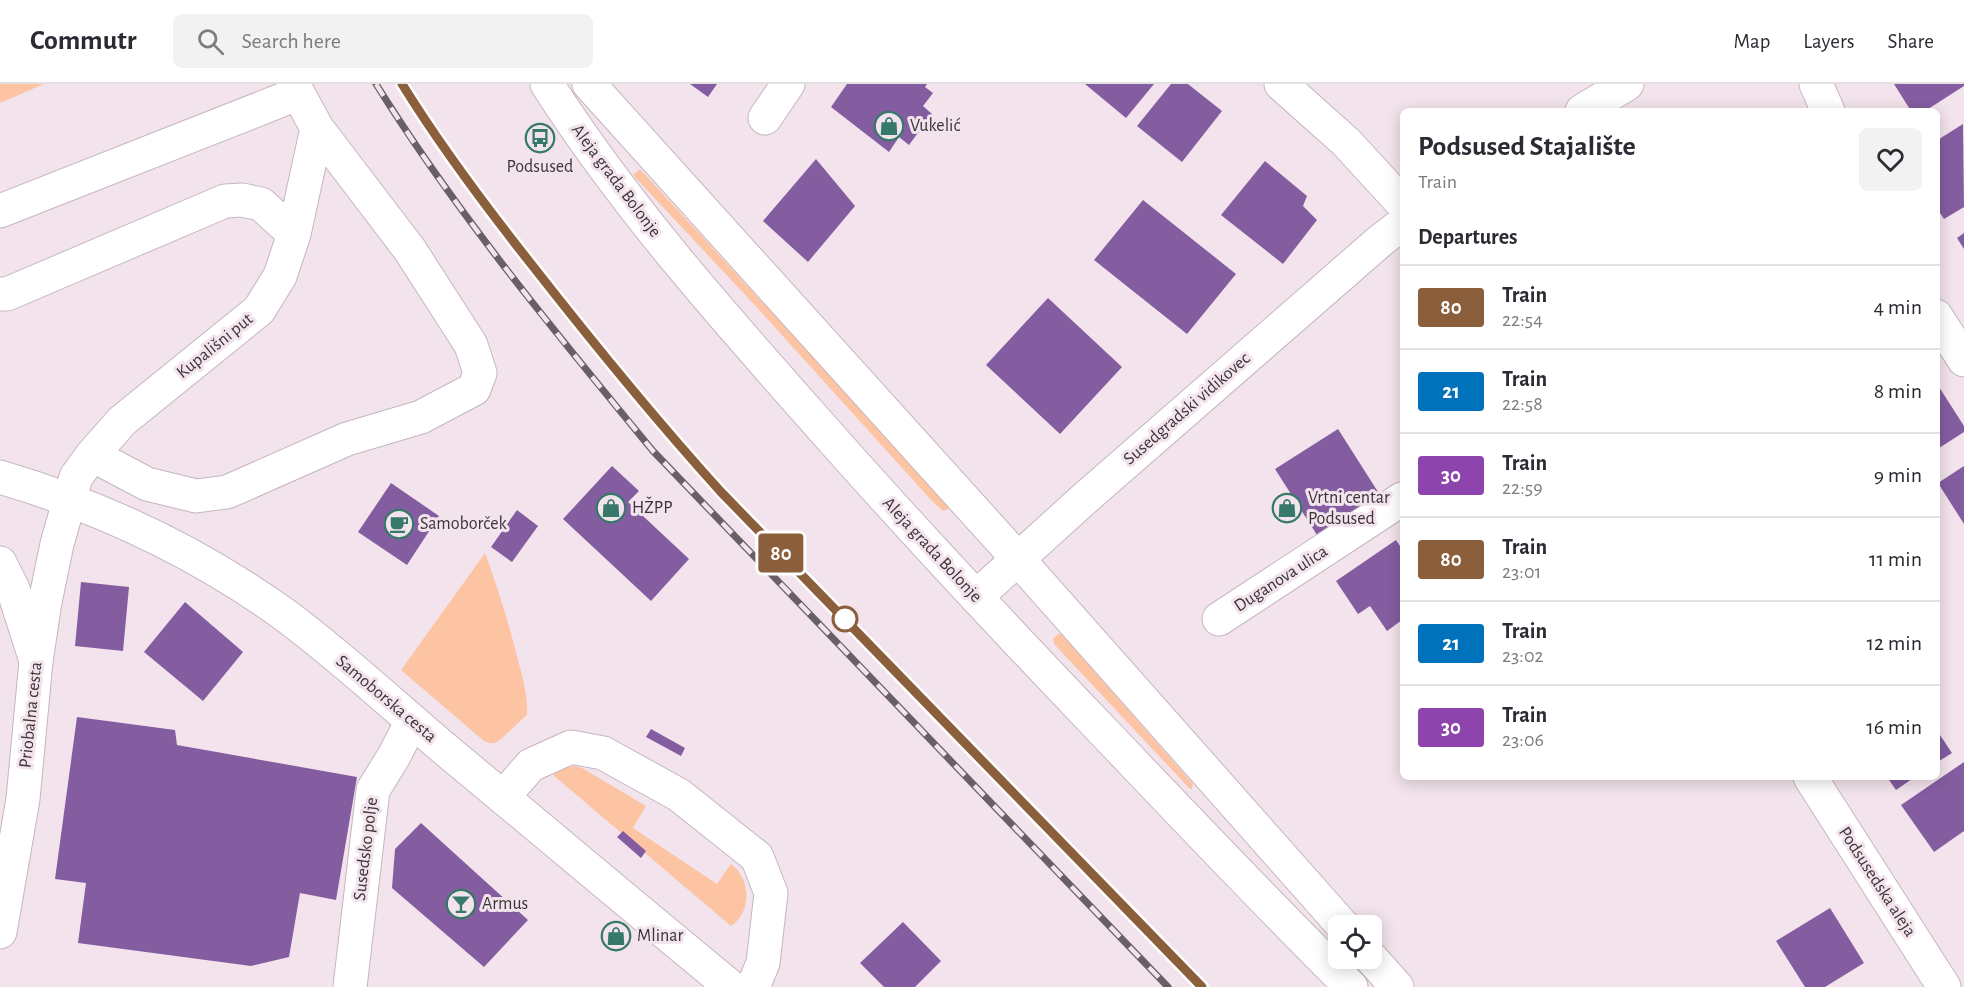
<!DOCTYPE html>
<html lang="en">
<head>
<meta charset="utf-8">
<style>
	body { margin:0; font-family:"Alegreya Sans",sans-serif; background:#f2f2f3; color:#2b2b33; height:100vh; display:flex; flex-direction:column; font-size:22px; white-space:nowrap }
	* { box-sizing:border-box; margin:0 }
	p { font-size:20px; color:#7c7c81 }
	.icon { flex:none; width:33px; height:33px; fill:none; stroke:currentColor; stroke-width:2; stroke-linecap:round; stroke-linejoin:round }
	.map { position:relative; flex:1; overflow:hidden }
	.drawer { position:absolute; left:1400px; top:24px; width:540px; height:672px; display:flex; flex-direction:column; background:#fff; border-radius:9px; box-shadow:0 3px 15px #0003 }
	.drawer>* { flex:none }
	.badge { padding:0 12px; border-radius:4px; font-size:21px; line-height:39px }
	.fabs { position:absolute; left:1328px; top:831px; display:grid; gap:12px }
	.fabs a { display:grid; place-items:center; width:54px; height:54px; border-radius:9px; background:#fff; box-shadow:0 3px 15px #0003; font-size:30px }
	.map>.badge { position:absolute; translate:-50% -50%; box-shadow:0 0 0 3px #fff }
	h2 { padding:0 18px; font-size:22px; line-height:54px }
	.round { display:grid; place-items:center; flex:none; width:63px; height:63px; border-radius:9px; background:#f2f2f3 }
	.summary { display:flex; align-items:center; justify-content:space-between; height:102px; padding:0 18px }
	h1 { font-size:28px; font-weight:600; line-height:45px }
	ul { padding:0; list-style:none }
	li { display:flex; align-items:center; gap:18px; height:84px; padding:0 18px; border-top:2px solid #e1e1e2 }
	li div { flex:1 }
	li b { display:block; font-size:22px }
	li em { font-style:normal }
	li .badge { min-width:66px; font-weight:700; text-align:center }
	header { display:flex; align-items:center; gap:36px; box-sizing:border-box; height:84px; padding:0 30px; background:#fff; border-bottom:2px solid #e1e1e2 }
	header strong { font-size:28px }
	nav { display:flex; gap:33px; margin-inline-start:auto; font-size:21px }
	.search { width:420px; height:54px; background:#f2f2f3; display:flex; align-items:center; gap:15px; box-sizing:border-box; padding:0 21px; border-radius:9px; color:#7c7c81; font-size:22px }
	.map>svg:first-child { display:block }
	.green { fill:#fdc4a4 }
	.building { fill:#845da1 }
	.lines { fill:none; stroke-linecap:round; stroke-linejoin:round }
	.minor-casing { stroke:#c5b6bf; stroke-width:35 }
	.major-casing { stroke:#c5b6bf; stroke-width:35 }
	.minor { stroke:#fff; stroke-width:33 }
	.major { stroke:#fff; stroke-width:33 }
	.rail-casing { stroke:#696065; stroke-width:7 }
	.rail { stroke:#f3e3ec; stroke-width:4.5; stroke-dasharray:14; stroke-linecap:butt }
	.line-casing { stroke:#fff; stroke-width:14 }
	.line { stroke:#8b5e3c; stroke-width:9 }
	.stop-dot { fill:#fff; stroke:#8b5e3c; stroke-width:3 }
	.labels { text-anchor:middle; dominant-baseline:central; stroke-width:6; stroke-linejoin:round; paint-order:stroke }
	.poi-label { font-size:18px; fill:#3b3538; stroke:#f3e3ec; text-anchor:start }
	.street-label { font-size:18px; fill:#3b3538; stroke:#f3e3ec }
</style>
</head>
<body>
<header>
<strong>Commutr</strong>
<div class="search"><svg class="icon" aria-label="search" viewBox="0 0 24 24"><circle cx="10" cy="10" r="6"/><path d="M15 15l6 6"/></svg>Search here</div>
<nav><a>Map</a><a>Layers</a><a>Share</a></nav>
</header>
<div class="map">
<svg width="1964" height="903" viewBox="0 0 1964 903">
	<rect width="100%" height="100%" fill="#f3e3ec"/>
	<path class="green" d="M0 0H44L0 19Z
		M640 85 945 417 949 422 948 425 943 427 932 417 762 229 633 91Z
		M485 469C498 504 509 540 518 576 523 594 528 613 527 631 521 636 500 657 495 659 491 660 487 658 484 657L401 586Z
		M1058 550H1061L1065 554 1193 700 1192 705 1189 704 1054 560 1053 555Z
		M575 682 582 684 646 722 633 744 717 800 731 780C751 794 752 829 731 842L553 691 560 685Z"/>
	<path class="building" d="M690 0H717L708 13Z
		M847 0H927L925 3 933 9 923 22 932 30 909 61 899 53 889 68 831 23Z
		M1085 0H1154L1126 34Z
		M1171 0H1188L1222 27 1182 78 1137 42Z
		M1894 0H1964V2L1925 27H1911Z
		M1963 40 1964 123 1944 135 1936 123V57Z
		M816 75 855 122 808 178 763 137Z
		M1265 77 1307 112 1303 122 1317 136 1283 180 1221 131Z
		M1143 116 1236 190 1187 250 1094 176Z
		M1964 149V165L1957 154Z
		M1048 214 1122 283 1060 350 986 281Z
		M1939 303 1964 342V348L1936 366V304Z
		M1338 345 1380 411 1317 451 1275 385Z
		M612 382 639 407 628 418 689 475 651 517 563 435Z
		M1964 382V440L1938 399Z
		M391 399 439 432 407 481 358 448Z
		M517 426 538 442 512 478 491 463Z
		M1396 456 1402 465V536L1387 547 1370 522 1358 530 1336 497Z
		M81 498 129 503 123 567 75 562Z
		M185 518 243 568 203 617 144 568Z
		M77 633 175 646 177 661 357 693 336 816 300 809 289 873 251 882 78 859 86 799 55 795Z
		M651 645 685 664 681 672 646 653Z
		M1936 645 1952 669 1936 679Z
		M1964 678V747L1934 768 1901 721Z
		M1887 693H1915L1896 706Z
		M421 739 528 836 484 883 392 804 395 765Z
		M623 747 646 767 641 774 617 753Z
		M1830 824 1864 879 1825 903H1805L1776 857Z
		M903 838 941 877 915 903H884L860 879Z"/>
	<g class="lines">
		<g class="minor-casing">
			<path id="minor" d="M1281 0 1346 58 1402 119
				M1816 0 1828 27
				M1582 27 1627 0
				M765 34 788 0
				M0 127 297 10
				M0 210H7L225 117 242 116 261 120 294 150
				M1936 232 1964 276
				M92 371 147 400 196 412 227 408 347 355 421 333 474 305 480 289 471 261 410 166 317 44 293 0
				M976 513 1083 416 1380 157 1402 140
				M1219 535 1402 415
				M1810 693 1944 903
				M503 713 531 681 571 663 603 669 679 711 757 773 771 809 763 879 753 903
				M0 848 23 715 36 577 45 518 57 460 76 393 92 371 122 337 259 226 280 192 294 150 317 44
				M350 903 373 706 394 672 412 637"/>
		</g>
		<g class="major-casing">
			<path id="major" d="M547 0C629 128 732 242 832 355 920 454 1010 550 1101 645 1184 732 1266 819 1351 903
				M589 0 1018 475 1343 842
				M0 393C102 423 199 469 285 531 343 574 396 624 452 671 545 748 637 826 731 903
				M0 479 13 505 36 577
				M1371 874 1397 903"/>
		</g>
		<use href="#minor" class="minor"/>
		<use href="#major" class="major"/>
		<g class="rail-casing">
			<path id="rail" d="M376 0C457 130 556 249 653 367L1168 903
				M402 0C444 67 491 130 540 192 598 266 658 338 721 408L1202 903"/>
		</g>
		<use href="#rail" class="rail"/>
	</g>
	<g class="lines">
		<g class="line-casing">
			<path id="line" d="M402 0C441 63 486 123 532 181 593 259 655 335 721 408L1202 903"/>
		</g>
		<use href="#line" class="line"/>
	</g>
	<defs>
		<g id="shop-ring" transform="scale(1.5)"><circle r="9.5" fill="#f3e3ec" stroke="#367869" stroke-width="1.5"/><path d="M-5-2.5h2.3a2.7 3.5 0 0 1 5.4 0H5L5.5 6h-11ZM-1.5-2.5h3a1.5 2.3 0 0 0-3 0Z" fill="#367869"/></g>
		<g id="bus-ring" transform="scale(1.5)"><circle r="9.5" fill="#f3e3ec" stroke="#367869" stroke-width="1.5"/><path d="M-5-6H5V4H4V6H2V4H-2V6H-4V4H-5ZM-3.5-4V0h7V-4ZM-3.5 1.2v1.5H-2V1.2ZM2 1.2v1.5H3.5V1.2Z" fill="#367869"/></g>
		<g id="cafe-ring" transform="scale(1.5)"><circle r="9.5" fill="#f3e3ec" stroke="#367869" stroke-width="1.5"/><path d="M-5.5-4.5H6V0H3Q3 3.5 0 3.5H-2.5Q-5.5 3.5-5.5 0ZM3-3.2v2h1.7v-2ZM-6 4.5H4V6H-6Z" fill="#367869"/></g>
		<g id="bar-ring" transform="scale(1.5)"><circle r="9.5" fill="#f3e3ec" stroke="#367869" stroke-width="1.5"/><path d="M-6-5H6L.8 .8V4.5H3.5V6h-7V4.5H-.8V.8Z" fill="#367869"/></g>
	</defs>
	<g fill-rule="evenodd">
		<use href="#shop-ring" x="889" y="42"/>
		<use href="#bus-ring" x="540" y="54"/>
		<use href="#shop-ring" x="611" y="424"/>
		<use href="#shop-ring" x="1287" y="424"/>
		<use href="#cafe-ring" x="399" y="440"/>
		<use href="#bar-ring" x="461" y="820"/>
		<use href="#shop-ring" x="616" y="852"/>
	</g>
	<circle class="stop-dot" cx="845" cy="535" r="12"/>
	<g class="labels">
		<g class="poi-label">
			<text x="910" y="42">Vukelić</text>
			<text x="540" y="83" text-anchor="middle">Podsused</text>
			<text x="1308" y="414">Vrtni centar<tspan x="1308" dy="21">Podsused</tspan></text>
			<text x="632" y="424">HŽPP</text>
			<text x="420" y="440">Samoborček</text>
			<text x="482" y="820">Armus</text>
			<text x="637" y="852">Mlinar</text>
		</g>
		<g class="street-label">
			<text transform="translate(616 97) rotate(53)">Aleja grada Bolonje</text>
			<text transform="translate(215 262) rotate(-39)">Kupališni put</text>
			<text transform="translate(1187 325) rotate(-41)">Susedgradski vidikovec</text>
			<text transform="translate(932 466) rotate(47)">Aleja grada Bolonje</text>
			<text transform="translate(1281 495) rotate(-33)">Duganova ulica</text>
			<text transform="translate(386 615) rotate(40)">Samoborska cesta</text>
			<text transform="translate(31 631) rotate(-84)">Priobalna cesta</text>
			<text transform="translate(366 765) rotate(-83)">Susedsko polje</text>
			<text transform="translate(1877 798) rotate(57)">Podsusedska aleja</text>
		</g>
	</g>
</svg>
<div class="fabs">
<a><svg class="icon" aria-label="locate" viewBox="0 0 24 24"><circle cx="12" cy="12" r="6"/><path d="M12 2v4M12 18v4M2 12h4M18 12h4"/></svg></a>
</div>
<b class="badge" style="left:781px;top:469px;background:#8b5e3c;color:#fff">80</b>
<section class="drawer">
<div class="summary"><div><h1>Podsused Stajalište</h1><p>Train</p></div><a class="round"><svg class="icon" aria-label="heart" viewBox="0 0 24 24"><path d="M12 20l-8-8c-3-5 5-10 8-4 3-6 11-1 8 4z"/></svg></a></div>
<h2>Departures</h2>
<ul>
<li><span class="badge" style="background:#8b5e3c;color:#fff">80</span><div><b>Train</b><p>22:54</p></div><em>4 min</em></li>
<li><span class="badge" style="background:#0072bc;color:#fff">21</span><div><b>Train</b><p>22:58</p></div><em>8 min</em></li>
<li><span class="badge" style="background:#8e44ad;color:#fff">30</span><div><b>Train</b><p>22:59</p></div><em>9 min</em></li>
<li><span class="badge" style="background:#8b5e3c;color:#fff">80</span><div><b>Train</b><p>23:01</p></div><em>11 min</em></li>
<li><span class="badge" style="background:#0072bc;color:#fff">21</span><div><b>Train</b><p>23:02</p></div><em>12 min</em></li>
<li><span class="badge" style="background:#8e44ad;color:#fff">30</span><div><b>Train</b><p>23:06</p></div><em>16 min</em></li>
</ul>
</section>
</div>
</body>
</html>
